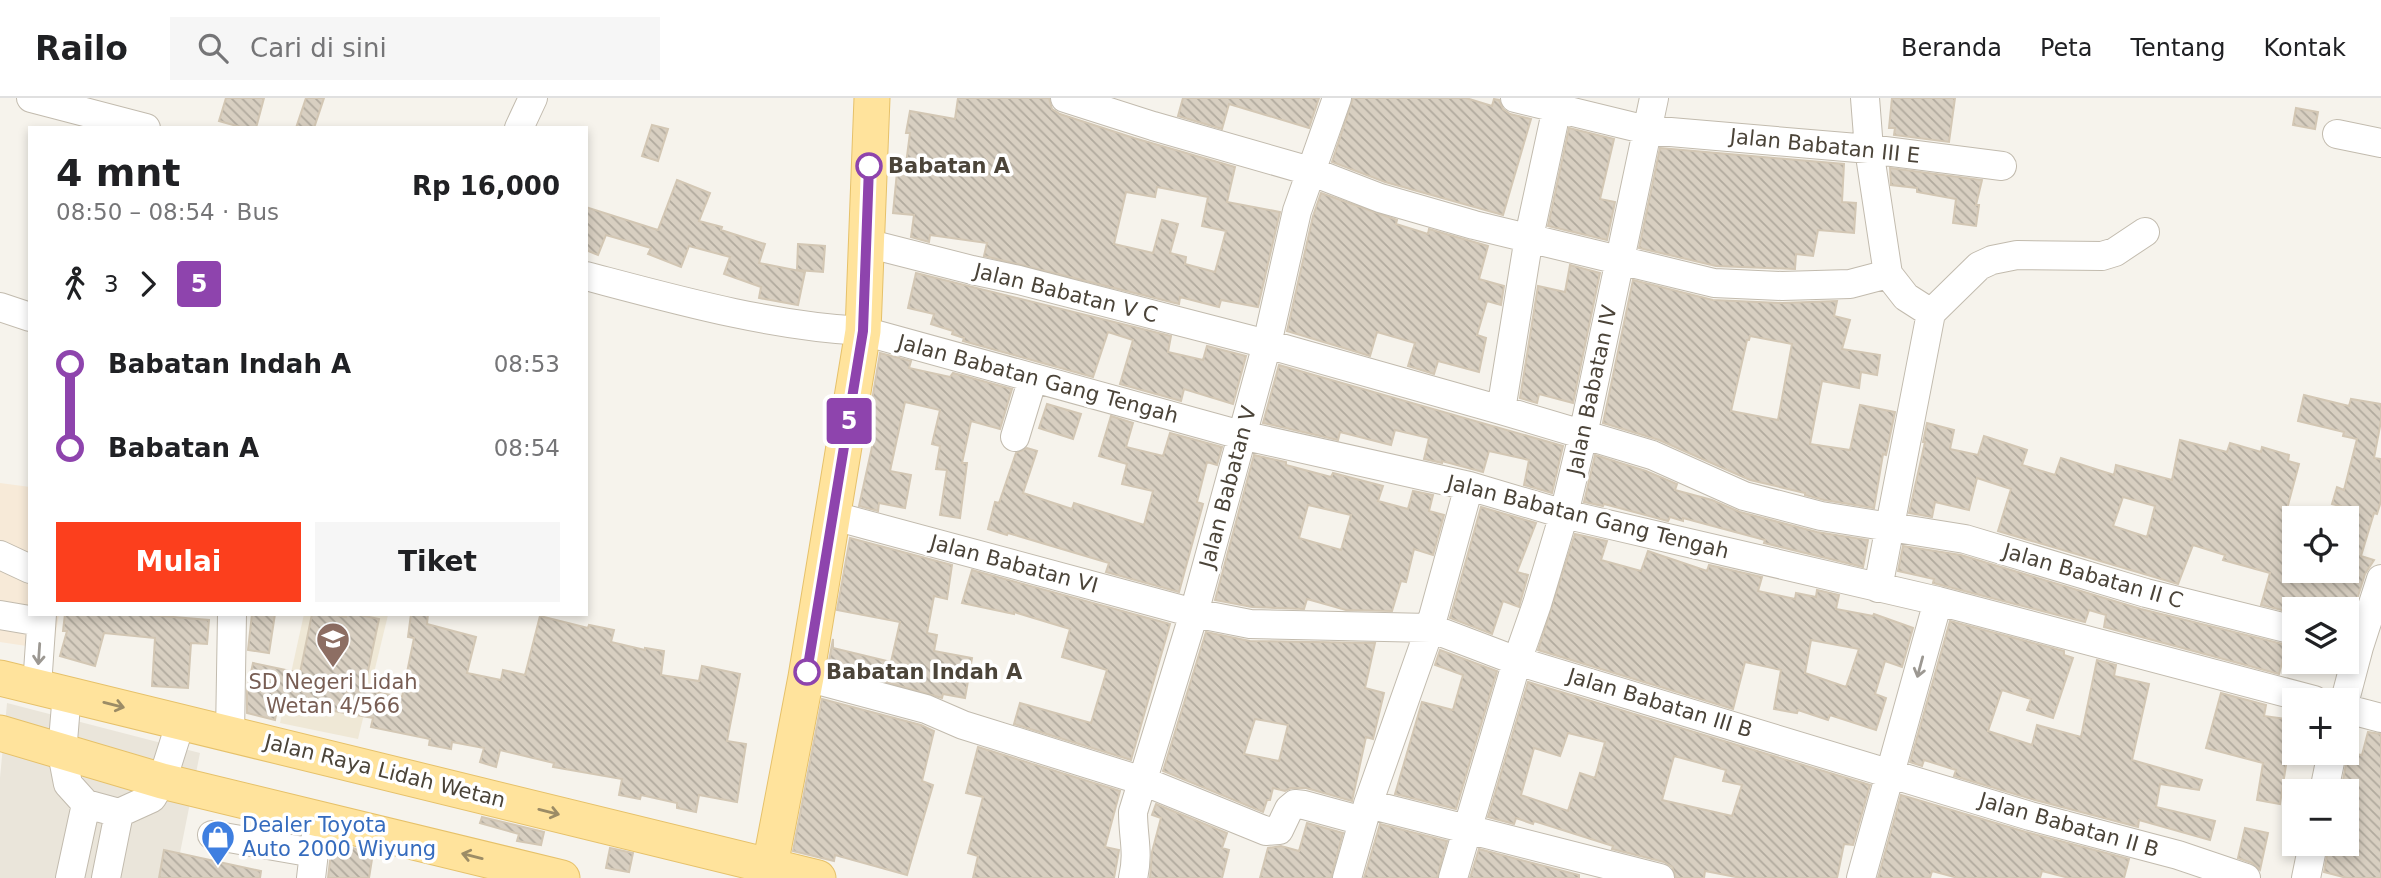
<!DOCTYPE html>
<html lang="id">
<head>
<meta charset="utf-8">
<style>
	body { margin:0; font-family:"DejaVu Sans",sans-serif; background:#f6f6f6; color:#202124; height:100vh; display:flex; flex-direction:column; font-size:26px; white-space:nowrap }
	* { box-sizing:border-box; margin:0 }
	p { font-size:23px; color:#757577 }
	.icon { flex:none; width:38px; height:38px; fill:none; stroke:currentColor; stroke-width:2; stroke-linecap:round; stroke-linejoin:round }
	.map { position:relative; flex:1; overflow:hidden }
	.sheet { position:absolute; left:28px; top:28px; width:560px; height:490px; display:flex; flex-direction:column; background:#fff; border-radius:0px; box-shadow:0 4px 10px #0003 }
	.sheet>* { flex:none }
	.badge { padding:0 14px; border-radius:5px; font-size:24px; line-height:46px }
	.buttons { position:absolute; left:2282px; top:408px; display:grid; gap:14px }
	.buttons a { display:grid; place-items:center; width:77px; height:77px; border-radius:0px; background:#fff; box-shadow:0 4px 10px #0003; font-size:35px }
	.map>.badge { position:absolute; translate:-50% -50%; box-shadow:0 0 0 4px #fff }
	.legs { display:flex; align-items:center; gap:10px; height:77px; padding:0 28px; font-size:23px }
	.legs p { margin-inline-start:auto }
	.head { display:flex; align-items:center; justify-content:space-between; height:119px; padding:0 28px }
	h1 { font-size:38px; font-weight:600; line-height:52px }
	.button { display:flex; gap:14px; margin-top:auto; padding:14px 28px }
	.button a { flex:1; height:80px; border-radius:0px; background:#fc3f1d; color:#fff; font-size:28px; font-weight:600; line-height:80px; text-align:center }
	.button a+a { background:#f6f6f6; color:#202124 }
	ul { padding:0 28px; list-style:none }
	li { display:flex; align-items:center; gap:24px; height:84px; font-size:26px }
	li i { display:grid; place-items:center; width:10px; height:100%; margin:0 9px; background:currentColor }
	li i::after { content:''; width:18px; height:18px; margin:-9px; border:5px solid; border-radius:50%; background:#fff }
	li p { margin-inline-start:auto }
	li:first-child i { background:linear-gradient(#0000 50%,currentColor 0) }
	li:last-child i { background:linear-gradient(currentColor 50%,#0000 0) }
	header { display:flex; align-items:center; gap:42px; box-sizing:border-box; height:98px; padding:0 35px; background:#fff; border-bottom:2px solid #e0e0e0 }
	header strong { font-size:33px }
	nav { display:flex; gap:38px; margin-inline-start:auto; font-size:24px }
	.search { width:490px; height:63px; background:#f6f6f6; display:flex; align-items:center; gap:18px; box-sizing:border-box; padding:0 24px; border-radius:0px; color:#757577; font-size:26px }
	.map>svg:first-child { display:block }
	.residential { fill:#eae5da }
	.commercial { fill:#f7ead8 }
	.education { fill:#efe8d6 }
	.building { fill:url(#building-back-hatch); stroke:#d3c7b4; stroke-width:2; fill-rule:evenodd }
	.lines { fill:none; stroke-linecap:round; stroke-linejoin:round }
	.minor-casing { stroke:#c2bbae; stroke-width:30 }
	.major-casing { stroke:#e6c16a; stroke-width:37 }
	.minor { stroke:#fff; stroke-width:28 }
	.major { stroke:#ffe39c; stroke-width:35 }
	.oneway { stroke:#9c9892 }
	.oneway2 { stroke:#9c8c66 }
	.line-1-casing { stroke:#fff; stroke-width:16 }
	.line-1 { stroke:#8e44ad; stroke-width:10 }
	.stop-1-dot { fill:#fff; stroke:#8e44ad; stroke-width:3.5 }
	.labels { text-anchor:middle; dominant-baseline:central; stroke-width:7; stroke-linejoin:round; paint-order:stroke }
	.street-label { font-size:21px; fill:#4b4439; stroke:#fff }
	.stop-label { font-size:21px; font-weight:bold; fill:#4b4439; stroke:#fff; text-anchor:start }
	.education-label { font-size:21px; fill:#785e54; stroke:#fff }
	.shop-label { font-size:21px; fill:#366cbe; stroke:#fff; text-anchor:start }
</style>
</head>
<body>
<header>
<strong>Railo</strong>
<div class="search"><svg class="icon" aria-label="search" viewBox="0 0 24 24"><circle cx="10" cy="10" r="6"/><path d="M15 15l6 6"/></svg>Cari di sini</div>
<nav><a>Beranda</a><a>Peta</a><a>Tentang</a><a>Kontak</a></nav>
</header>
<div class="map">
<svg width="2381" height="780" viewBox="0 0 2381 780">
	<defs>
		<pattern id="building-back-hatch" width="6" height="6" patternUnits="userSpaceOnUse" patternTransform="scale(1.75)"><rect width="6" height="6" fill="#d8cfc1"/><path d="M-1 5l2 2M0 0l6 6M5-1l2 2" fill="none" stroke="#b1aa9e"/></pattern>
	</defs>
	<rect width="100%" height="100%" fill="#f6f3ec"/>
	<path class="residential" d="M7 605 200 655 175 780H0V680Z"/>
	<path class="commercial" d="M0 385 30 389V516H59L53 552 0 544Z"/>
	<path class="education" d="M304 516 388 517 358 641 280 625Z"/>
	<path class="building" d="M226 0H264L256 30H244L219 23Z
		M306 0H324L314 30H296Z
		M958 0H1049L1052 11 1060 16 1134 40 1235 69 1227 104 1280 114 1258 209 1221 202 1219 209 1180 199 1179 206 984 158 987 145 930 137 929 144 911 139 914 117 893 115 897 74H905L910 35H906L910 13 955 21ZM1157 89 1208 99 1202 128 1226 133 1215 174 1185 166 1186 159 1170 155 1178 126 1162 122 1153 155 1114 146 1126 94 1155 99Z
		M1183 0H1319L1309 30 1229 6 1222 31 1178 18Z
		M1353 0H1466L1492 8 1494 1 1499 2 1503 11 1510 16 1531 21 1503 117 1385 84 1332 64Z
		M1892 0H1955L1949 44 1894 37 1895 30H1889Z
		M2296 10 2318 14 2315 31 2293 27Z
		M652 27 668 31 658 63 642 58Z
		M1569 30 1614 41 1600 101 1615 104 1607 142 1548 128Z
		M1660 50 1844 66 1842 104 1856 105 1854 135 1818 132 1813 158 1796 156 1795 171 1716 168 1639 150Z
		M1890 70 1982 82 1976 107H1979L1976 128 1953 125 1956 101 1917 94V90L1891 87Z
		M677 82 710 95 699 123 722 129 721 132 765 146 759 165 805 174 798 207 759 200 761 189 724 176 730 159 689 148 681 169 648 156 651 150 606 137 598 157 586 152V109L658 132Z
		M1321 95 1397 122 1396 126 1428 136 1429 131 1488 148 1479 181 1504 188 1501 207 1487 203 1477 237 1486 240 1479 274 1438 263 1434 276 1408 268 1415 245 1377 234 1370 258 1287 233 1313 118Z
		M798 146 825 148 823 174 797 172Z
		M1570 167 1600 175 1573 305 1539 296 1537 305 1520 300 1538 188 1565 194Z
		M916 175 1171 238 1168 254 1203 262 1207 248 1246 258 1233 306 1184 291 1181 303 1120 286 1133 242 1108 234 1093 279 963 243 964 240 952 236 953 233 931 226 934 216 908 210Z
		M1633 182 1713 202 1782 205 1837 203 1834 218 1850 222 1842 251 1880 257 1877 277 1861 274 1859 290 1822 283 1810 346 1850 352 1860 307 1895 314 1886 357 1883 356 1874 410 1824 402 1805 397V395L1750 382 1659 342 1603 325ZM1750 238 1792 246 1778 322 1731 313 1747 242H1749Z
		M880 255 911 263 909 270 950 279 953 275 1012 291 1000 331 971 323 962 365H967L960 420 940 417 947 372 936 371 940 348 932 346 940 312 905 304 890 373 911 377 905 410 879 405 878 413 859 408 874 340 866 338Z
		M1279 267 1563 348 1552 395 1524 387 1529 362 1489 353 1483 374 1442 363V365L1424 361 1429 340 1395 332 1391 347 1340 334 1338 342 1263 325Z
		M2304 297 2349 308 2351 301 2381 306V323L2374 360 2381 361V403L2377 416 2374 415 2361 458 2374 462 2365 476 2354 511H2294V515L2261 507 2270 475 2223 462 2225 457 2193 447 2178 486 1998 433 2011 391 1977 380 1969 412 1935 404 1932 419 1909 415 1925 344H1923L1927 325 1954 332 1950 351 1978 357 1984 338 2027 352 2022 367 2055 377 2061 360 2114 377 2116 367 2172 382 2180 342 2227 354 2230 345 2261 354 2262 349 2289 357 2288 363 2299 366 2284 422 2294 424V472H2347V420H2336L2340 408 2332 406 2337 389 2344 392 2357 341 2343 338 2344 334 2298 323ZM2123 399 2155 408 2147 439 2113 428Z
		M1047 306 1081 316 1073 341 1039 330Z
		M1111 318 1133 325 1126 349 1163 358 1170 335 1222 349 1217 367 1207 364 1197 404 1203 406 1179 494 1106 474 1109 465 1008 435 1007 437 988 431 995 404 999 405 1016 355 1027 350 1037 353 1023 395 1072 411 1074 405 1144 427 1153 393 1122 386 1127 366 1099 358Z
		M1254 357 1286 364V367L1331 379 1333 375 1383 388 1378 403 1408 411 1413 393 1433 397 1429 413 1444 417 1433 457 1414 451 1406 484 1401 483 1392 513 1346 512 1307 501 1304 511 1252 509 1215 502ZM1308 407 1351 417 1341 452 1299 440Z
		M1595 357 1646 373 1677 386 1675 392 1712 402 1740 414 1817 434 1868 442 1863 469 1764 445 1765 442 1683 420V423L1670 419 1668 423 1604 406 1603 408 1584 404Z
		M1481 409 1536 425 1517 474 1528 477 1519 509 1503 503 1492 536 1450 520Z
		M1575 436 1607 443 1601 462 1641 473 1648 453 1707 473 1709 467 1762 479 1758 493 1795 501 1796 495 1816 499 1817 492 1839 497 1836 511 1873 518 1874 516 1913 530 1902 569 1885 563 1875 596 1886 600 1876 632 1830 617 1828 622 1798 612 1797 615 1774 611 1781 572 1745 564 1733 611 1538 552ZM1811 542 1859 551 1846 589 1805 575Z
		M850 440 952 467 947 501 934 498 927 535 937 537 934 553 972 560 965 600 943 596 942 600 828 568 833 541V550L891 564 900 524 837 512Z
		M1903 448 1961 457 2141 511 2287 547 2279 576 2104 529 2106 517 2089 512 2085 524 1933 485 1934 481 1898 473Z
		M972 472 1170 526 1131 662 1014 626 1020 605 1091 625 1107 572 1062 559 1070 531 1014 514V516L962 505Z
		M65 516H137L209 522 207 546 191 545 188 590 152 588 155 540 104 535 95 568 60 558 67 533H63Z
		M252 516H275L269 555 248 552Z
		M312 516H331L346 519 347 516H355L379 521 364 592 402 599 414 540 408 539 411 516H428L427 526 476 539 467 575 501 582 503 572 525 577 540 518 588 530 589 527 614 532 611 544 645 552V550L664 553 661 577 699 583 702 568 740 576 727 643 746 646 737 704 699 697 696 714 677 710V705L641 697 640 701 619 697 622 681 553 669 554 665 500 652 496 669 480 664 484 650 452 644 451 651 429 647 430 641 371 629 373 620 323 611 322 616 278 606 275 622 247 615V593L253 565 300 575Z
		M1950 523 2064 553V557L2073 560 2053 620 2027 612 2031 601 2002 592 1988 633 2032 647 2037 627 2081 639 2097 562 2116 567 2114 578 2149 586 2132 662 2202 682 2199 692 2160 686 2156 709 2215 723 2210 742 2139 722 2138 729 2035 702 1954 678 1956 672 1924 662 1922 668 1910 664Z
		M1206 534 1250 543 1375 545 1365 590 1384 595 1373 641 1366 639 1352 703 1306 690H1291L1285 693 1273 690 1270 702H1267L1263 714 1163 673ZM1255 621 1288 627 1279 663 1244 656Z
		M1440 552 1497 573 1456 711 1395 696 1422 604 1453 612 1463 577 1435 567Z
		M1528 584 1870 687 1853 747 1844 746 1837 780H1741L1705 773 1704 780H1676L1672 769 1664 764 1612 751 1613 748 1534 723 1533 726 1516 720 1514 726 1488 719ZM1568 635 1605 644 1595 680 1580 675 1568 713 1521 697 1534 650 1560 658ZM1674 658 1726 672 1723 683 1742 687 1732 718 1662 702Z
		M2221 595 2266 607 2264 618 2293 622 2280 706 2257 702 2263 665 2206 650Z
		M822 601 921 627 934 633 922 683 933 687 907 777 835 757 834 763 793 753Z
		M2368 634 2381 636V780H2347L2324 774 2329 746H2347V693H2341L2348 655 2362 657Z
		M978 649 1120 693 1105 749 1119 752 1114 780H973L978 758 968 755 983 699 966 695Z
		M1901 697 2026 734 2129 761 2124 780H2069L2042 773 2040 780H1958L1932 773 1930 780H1878Z
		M1156 706 1227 735 1222 750 1229 752 1222 780H1150L1152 754 1161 720 1152 717Z
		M482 719 544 734 541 747 517 743 519 736 480 725Z
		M1307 725 1343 735 1331 780H1260L1268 750 1281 748 1299 753Z
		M1380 726 1447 743 1437 780H1364Z
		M2245 730 2268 735 2260 772 2252 765 2238 760Z
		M332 745 373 755 369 780H328Z
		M610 750 633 755 629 774 606 770Z
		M1479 751 1579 777V780H1470Z
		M164 752 261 773 260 780H159Z"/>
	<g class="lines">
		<g class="minor-casing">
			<path id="minor" d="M31 0 146 30
				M1065 0 1153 28 1310 73 1380 100 1474 127 1714 185 1782 188 1850 186 1888 176
				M1515 0 1647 32 1869 51 2002 68
				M1865 0 1869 51 1888 176 1906 199 1931 215
				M519 30 533 0
				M2337 36 2381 45
				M866 145 972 172 1019 182 1267 246 1501 312 1652 357 1744 398 1821 418 1965 441 2146 495 2294 532
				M586 178C677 202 769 228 863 233L1241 337 1469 388 1564 416 1938 503 2314 602
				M0 209 30 219
				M1501 312 1529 139 1559 0
				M1015 339 1033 280
				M834 418 1194 515 1250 526 1430 530 1517 563 2030 718 2178 757 2246 780
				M0 457 30 471
				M1878 490 1931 215 1979 168 1992 162 2017 157 2102 158 2115 154 2145 134
				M0 517 41 524
				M806 579 926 611 963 627 1143 683 1266 733 1279 732 1289 711 1295 706 1304 707 1363 723
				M37 588 42 516
				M67 595 62 655 68 686 86 706 119 715 152 700 162 683 181 623
				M2345 602 2359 549 2381 481
				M2347 611 2381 620
				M230 636 232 516
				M2324 693 2332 654
				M1368 706 1660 780
				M212 737 314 755
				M70 780 86 706
				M106 780 119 715
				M311 780 316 737
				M1133 780C1139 754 1133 740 1133 714L1194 515 1267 246 1297 113 1337 0
				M1347 780 1368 706 1430 530 1469 388
				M1453 780 1517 563 1537 506 1564 416 1583 337 1654 0
				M1861 780 1938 503
				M2306 780 2313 746"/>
		</g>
		<g class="major-casing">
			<path id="major" d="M0 580 818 780
				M0 635 162 683 562 780
				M770 768 806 579 863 233 872 0"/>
		</g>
		<use href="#minor" class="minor"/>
		<use href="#major" class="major"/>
	</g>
	<defs><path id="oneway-shaft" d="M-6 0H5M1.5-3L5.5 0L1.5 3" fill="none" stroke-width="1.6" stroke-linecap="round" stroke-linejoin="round" transform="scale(1.75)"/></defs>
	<g class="oneway">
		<use href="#oneway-shaft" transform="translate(39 556) rotate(94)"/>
		<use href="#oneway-shaft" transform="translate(1920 569) rotate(105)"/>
	</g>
	<g class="oneway2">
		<use href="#oneway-shaft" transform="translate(114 607) rotate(14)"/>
		<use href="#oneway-shaft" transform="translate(549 714) rotate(14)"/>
		<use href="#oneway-shaft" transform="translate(472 758) rotate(-166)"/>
	</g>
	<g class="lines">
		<g class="line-1-casing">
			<path id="line-1" d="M807 574 863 233 869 68"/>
		</g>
		<use href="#line-1" class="line-1"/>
	</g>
	<defs>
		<g id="school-pin" transform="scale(1.75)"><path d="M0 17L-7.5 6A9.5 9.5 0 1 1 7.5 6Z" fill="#8d6e63" stroke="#fff"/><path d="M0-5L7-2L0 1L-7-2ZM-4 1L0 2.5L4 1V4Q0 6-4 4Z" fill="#fff"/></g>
		<g id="shop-pin" transform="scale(1.75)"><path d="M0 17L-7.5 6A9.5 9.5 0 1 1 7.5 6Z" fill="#3f7fe0" stroke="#fff"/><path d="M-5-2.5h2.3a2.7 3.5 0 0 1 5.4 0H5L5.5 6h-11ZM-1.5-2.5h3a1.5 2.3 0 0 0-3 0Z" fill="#fff"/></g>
	</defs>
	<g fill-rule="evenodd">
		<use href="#school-pin" x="333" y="541"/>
		<use href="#shop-pin" x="218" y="739"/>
	</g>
	<g class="stop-1-dot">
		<circle cx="869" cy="68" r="12"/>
		<circle cx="807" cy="574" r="12"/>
	</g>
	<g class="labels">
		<g class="street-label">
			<text transform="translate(1825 48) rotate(6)">Jalan Babatan III E</text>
			<text transform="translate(1066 195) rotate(14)">Jalan Babatan V C</text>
			<text transform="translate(1038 281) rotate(15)">Jalan Babatan Gang Tengah</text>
			<text transform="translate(1592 292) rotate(-78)">Jalan Babatan IV</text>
			<text transform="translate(1228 389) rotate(-75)">Jalan Babatan V</text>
			<text transform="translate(1588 419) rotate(14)">Jalan Babatan Gang Tengah</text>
			<text transform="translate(1014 466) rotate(15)">Jalan Babatan VI</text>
			<text transform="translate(2093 478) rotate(16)">Jalan Babatan II C</text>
			<text transform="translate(1660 605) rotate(17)">Jalan Babatan III B</text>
			<text transform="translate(385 673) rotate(14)">Jalan Raya Lidah Wetan</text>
			<text transform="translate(2069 727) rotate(16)">Jalan Babatan II B</text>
		</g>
		<g class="stop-label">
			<text x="888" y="68">Babatan A</text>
			<text x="826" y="574">Babatan Indah A</text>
		</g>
		<g class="education-label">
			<text x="333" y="584">SD Negeri Lidah<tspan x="333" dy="24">Wetan 4/566</tspan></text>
		</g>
		<g class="shop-label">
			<text x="242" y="727">Dealer Toyota<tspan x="242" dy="24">Auto 2000 Wiyung</tspan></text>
		</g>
	</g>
</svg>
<div class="buttons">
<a><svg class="icon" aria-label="locate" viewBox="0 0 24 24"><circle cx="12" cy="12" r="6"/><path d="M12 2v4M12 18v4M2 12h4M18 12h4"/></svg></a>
<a><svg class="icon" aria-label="layers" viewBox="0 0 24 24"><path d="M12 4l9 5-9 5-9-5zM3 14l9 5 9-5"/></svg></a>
<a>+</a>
<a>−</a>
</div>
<b class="badge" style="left:849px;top:323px;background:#8e44ad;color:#fff">5</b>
<section class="sheet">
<div class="head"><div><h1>4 mnt</h1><p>08:50 – 08:54 · Bus</p></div><b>Rp 16,000</b></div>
<div class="legs"><svg class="icon" aria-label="walk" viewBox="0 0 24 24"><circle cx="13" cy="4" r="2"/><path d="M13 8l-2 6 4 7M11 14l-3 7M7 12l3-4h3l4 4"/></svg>3<svg class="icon" aria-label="forward" viewBox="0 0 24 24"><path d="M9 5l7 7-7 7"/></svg><b class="badge" style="background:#8e44ad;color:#fff">5</b></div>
<ul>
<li><i style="color:#8e44ad"></i><b>Babatan Indah A</b><p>08:53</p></li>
<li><i style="color:#8e44ad"></i><b>Babatan A</b><p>08:54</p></li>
</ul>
<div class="button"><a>Mulai</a><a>Tiket</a></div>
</section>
</div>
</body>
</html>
